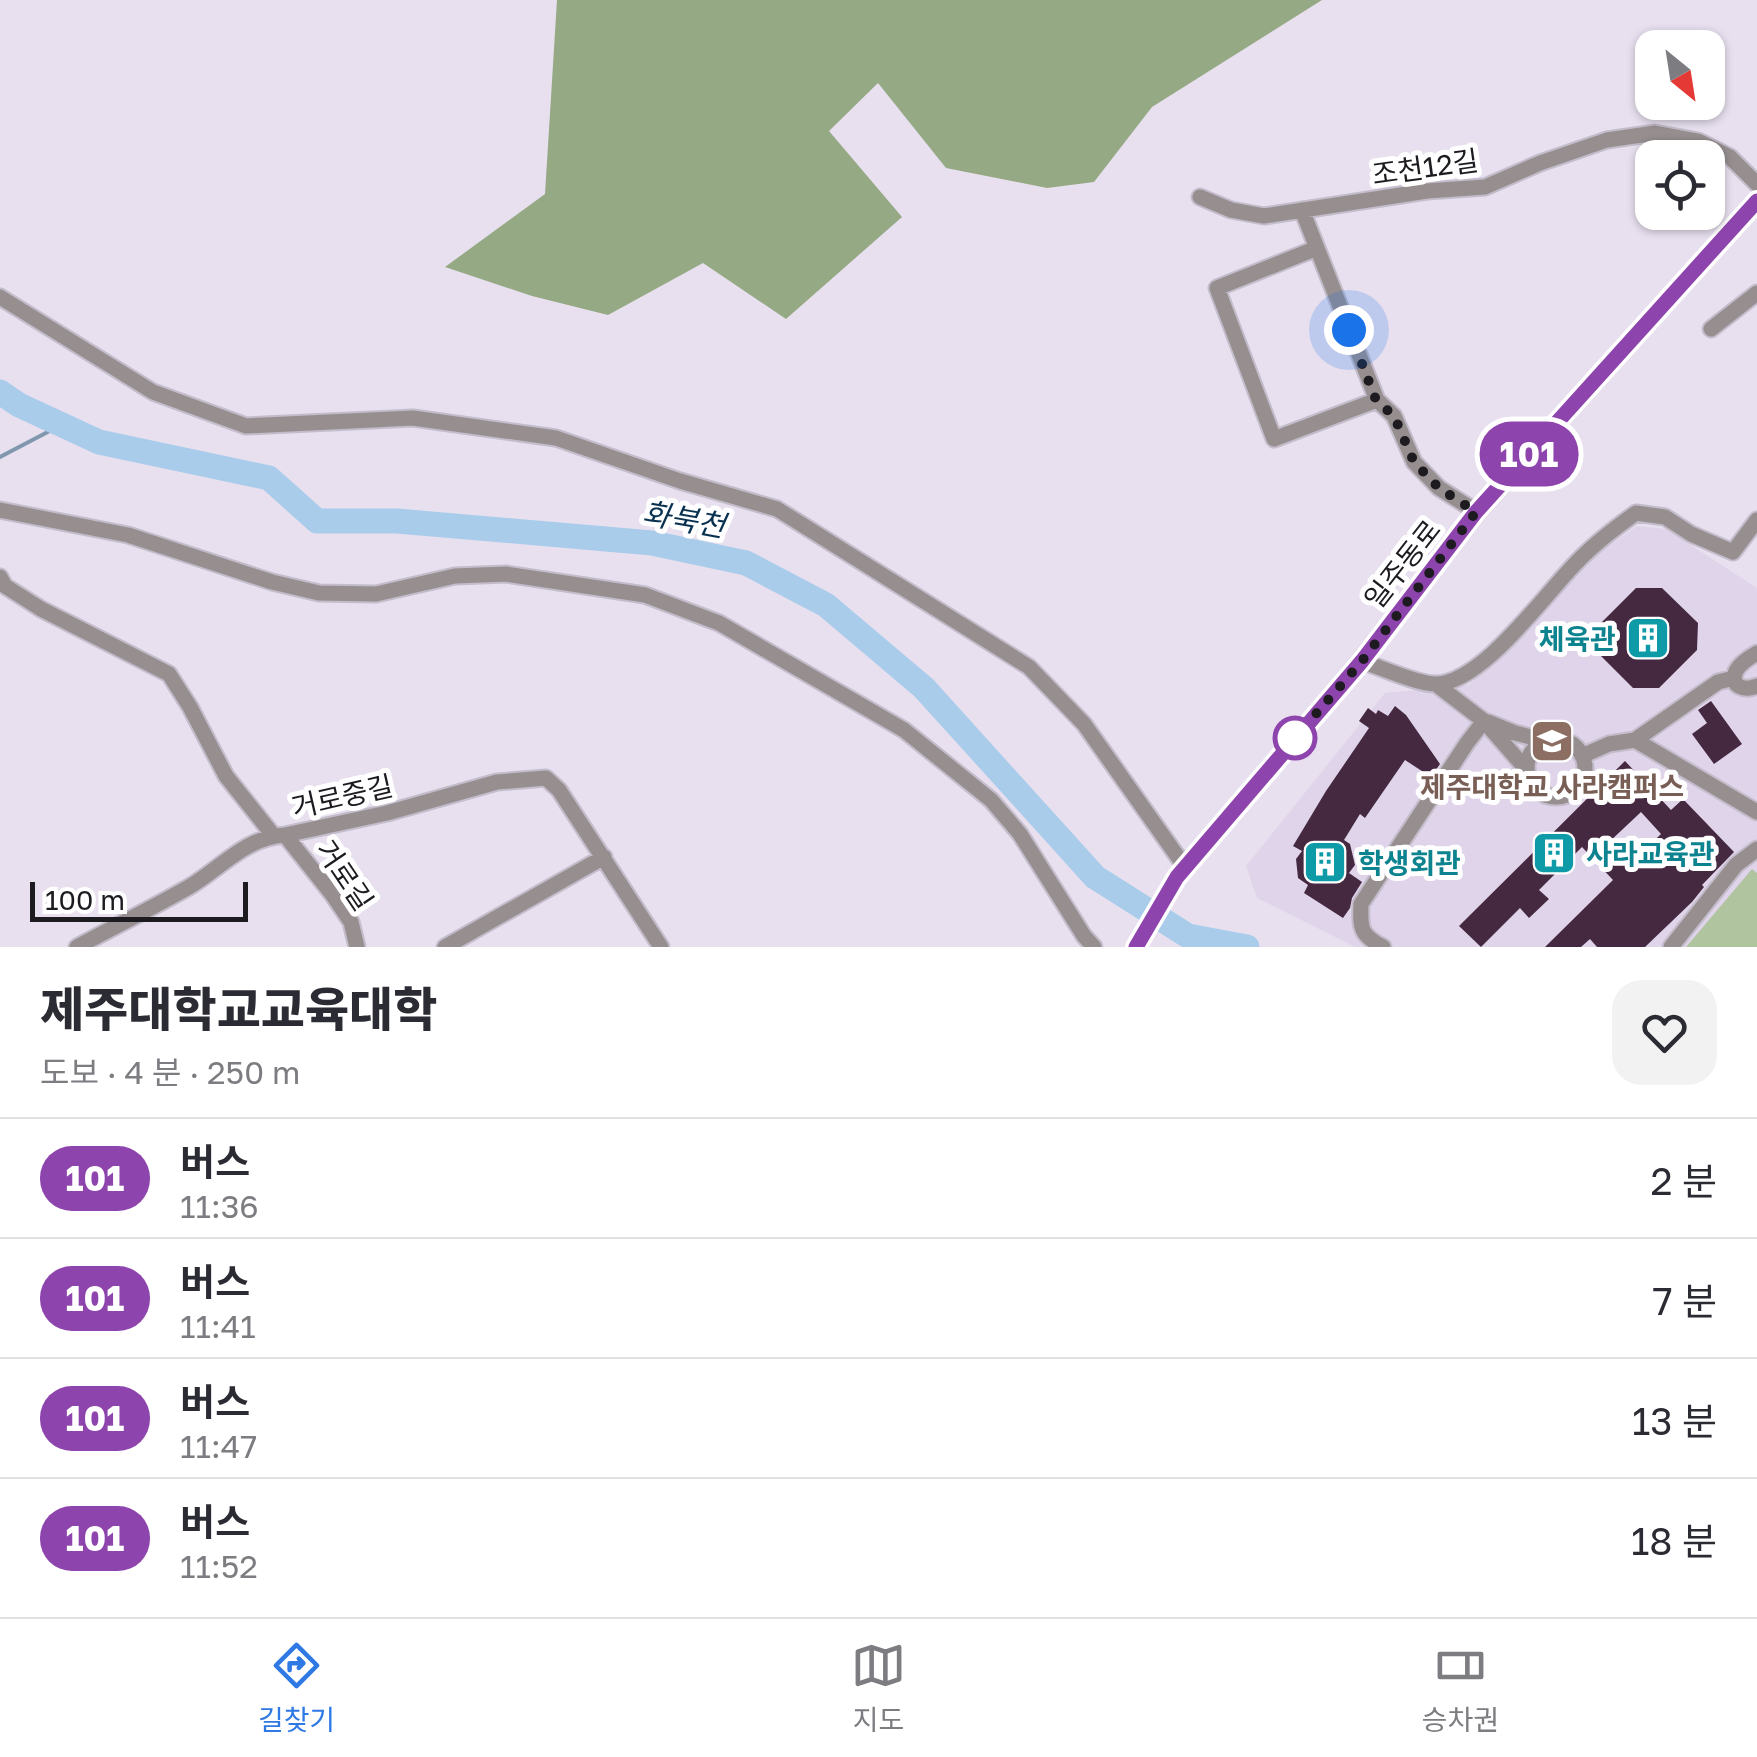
<!DOCTYPE html>
<html lang="ko">
<head>
<meta charset="utf-8">
<style>
	body { margin:0; font-family:"Golos Text","Noto Sans KR",sans-serif; background:#f2f2f3; color:#2b2b33; height:100vh; display:flex; flex-direction:column; font-size:38px; white-space:nowrap }
	* { box-sizing:border-box; margin:0 }
	p { font-size:32px; color:#7c7c81 }
	.icon { flex:none; width:55px; height:55px; fill:none; stroke:currentColor; stroke-width:2; stroke-linecap:round; stroke-linejoin:round }
	.map { position:relative; height:947px; overflow:hidden }
	.drawer { display:flex; flex-direction:column; background:#fff; flex:1 }
	.drawer>* { flex:none }
	.badge { padding:0 20px; border-radius:32px; font-size:35px; line-height:65px }
	.needle { width:65px; rotate:150deg }
	.fabs { position:absolute; left:1635px; top:30px; display:grid; gap:20px }
	.fabs a { display:grid; place-items:center; width:90px; height:90px; border-radius:20px; background:#fff; box-shadow:0 2px 8px #0004; font-size:50px }
	.scale { position:absolute; left:30px; bottom:25px; width:218px; box-sizing:border-box; padding-left:10px; border:5px solid #1d1a20; border-top:0; font-size:28px; line-height:35px; white-space:nowrap; color:#1d1a20; -webkit-text-stroke:8px #fff; paint-order:stroke }
	.you { position:absolute; width:50px; height:50px; margin:-25px; border:8px solid #fff; border-radius:50%; background:#1a73e8; box-shadow:0 0 0 15px #1a73e833 }
	.map>.badge { position:absolute; translate:-50% -50%; box-shadow:0 0 0 5px #fff }
	.round { display:grid; place-items:center; flex:none; width:105px; height:105px; border-radius:30px; background:#f2f2f3 }
	.summary { display:flex; align-items:center; justify-content:space-between; height:170px; padding:0 40px }
	h1 { font-size:48px; font-weight:800; line-height:75px }
	ul { padding:0; list-style:none }
	li { display:flex; align-items:center; gap:30px; height:120px; padding:0 40px; border-top:2px solid #e1e1e2 }
	li div { flex:1 }
	li b { display:block; font-size:38px }
	li em { font-style:normal }
	li .badge { min-width:110px; font-weight:700; text-align:center }
	.tabs { display:flex; justify-content:space-around; align-items:center; height:140px; border-top:2px solid #e1e1e2; background:#fff; font-size:28px; color:#7c7c81 }
	.tabs a { display:grid; justify-items:center; gap:5px }
	.tabs .active { color:#2f79e5 }
	.map>svg:first-child { display:block }
	.built { fill:#dfd4ea }
	.green { fill:#b1c4a0 }
	.forest { fill:#95a984 }
	.lines { fill:none; stroke-linecap:round; stroke-linejoin:round }
	.stream { stroke:#8097ae; stroke-width:4 }
	.river { stroke:#aacceb; stroke-width:25 }
	.building { fill:#452941; fill-rule:evenodd }
	.minor-casing { stroke:#c3bcca; stroke-width:19 }
	.major-casing { stroke:#c3bcca; stroke-width:21 }
	.minor { stroke:#968e8f; stroke-width:15 }
	.major { stroke:#57494b; stroke-width:18 }
	.line-casing { stroke:#fff; stroke-width:22 }
	.line { stroke:#8e44ad; stroke-width:15 }
	.walk { stroke:#1d1a20; stroke-width:10; stroke-dasharray:0 18 }
	.stop-dot { fill:#fff; stroke:#8e44ad; stroke-width:5 }
	.labels { text-anchor:middle; dominant-baseline:central; stroke-width:10; stroke-linejoin:round; paint-order:stroke }
	.street-label { font-size:28px; fill:#1d1a20; stroke:#fff }
	.culture-label { font-size:28px; font-weight:bold; fill:#0d838f; stroke:#fff; text-anchor:start }
	.education-label { font-size:28px; font-weight:bold; fill:#785e54; stroke:#fff }
	.water-label { font-size:30px; font-style:italic; fill:#08304f; stroke:#fff }
</style>
</head>
<body>
<div class="map">
<svg width="1757" height="947" viewBox="0 0 1757 947">
	<rect width="100%" height="100%" fill="#e8e0ef"/>
	<path class="built" d="M1637 526 1666 529 1757 588V947H1355L1257 898 1246 866 1385 693 1469 685 1601 551Z"/>
	<path class="green" d="M1752 869 1757 873V947H1686Z"/>
	<path class="forest" d="M557 0H1322L1152 107 1094 182 1047 188 946 168 878 83 829 131 902 217 786 319 703 263 608 315 532 296 445 267 545 194Z"/>
	<g class="lines">
		<path class="stream" d="M0 457 61 425"/>
		<path class="river" d="M0 392 19 405 99 442 269 478 317 521H397L652 543 746 563 826 605 924 688 1095 877 1188 936 1247 947"/>
	</g>
	<path class="building" d="M1636 588H1662L1698 623 1697 650 1659 688H1633L1597 652 1599 625Z
		M1711 701 1742 744 1714 764 1692 734 1707 723 1698 710Z
		M1395 706 1406 715 1440 764 1431 777 1405 760 1365 818 1360 814 1344 840 1350 844 1355 865 1349 873 1362 882 1352 898 1350 908 1343 918 1304 893 1308 885 1298 878 1296 859 1302 851 1293 846 1326 791 1369 728 1359 721 1368 708 1376 714 1378 710 1388 716Z
		M1625 761 1671 810 1683 799 1734 852 1702 885 1704 887 1692 902 1645 947H1597L1590 939 1581 947H1545L1613 880 1582 847 1539 890 1549 899 1529 918 1520 908 1481 947 1459 926ZM1641 812 1661 834 1628 866 1607 844Z"/>
	<g class="lines">
		<g class="minor-casing">
			<path id="minor" d="M1200 197 1231 210 1264 216 1427 191 1485 187 1540 163 1607 140 1655 133 1698 141 1730 157 1757 184
				M1302 210 1377 400 1394 416 1414 462 1439 488 1477 512
				M1317 248 1217 288 1274 439 1377 400
				M0 297 153 392 246 426 413 418 556 438 680 481 777 509 1029 667 1084 724 1185 867
				M1711 329 1757 293
				M0 510 128 535 272 582 319 593 376 594 455 576 506 574 645 595 719 623 904 730 991 800 1020 834 1084 936 1094 947
				M0 577 5 586 41 609 169 674 190 707 226 776 273 835
				M1757 653C1750 657 1740 663 1736 671 1729 687 1745 691 1757 686
				M1361 661C1380 667 1417 684 1435 684 1482 684 1544 595 1577 562 1595 543 1615 528 1636 513L1665 517 1691 534 1733 552 1757 520
				M1437 685 1484 721 1527 770
				M1488 722 1515 733 1546 741
				M1527 768a29 29 0 1 1 58 0a29 29 0 1 1-58 0Z
				M1635 740 1718 682 1734 678
				M1582 756 1609 744 1635 740 1757 812
				M285 835 332 894 351 922 357 947
				M77 947C114 927 152 908 189 887 221 868 246 837 285 835L387 813 497 782 546 778 559 790 661 947
				M445 947 604 857
				M1383 947C1360 935 1360 928 1361 904L1467 743 1484 721
				M1671 947 1736 865 1757 849"/>
		</g>
		<g class="major-casing">
			<path id="major" d="M1136 947 1177 877 1361 661 1477 512 1757 201"/>
		</g>
		<use href="#minor" class="minor"/>
		<use href="#major" class="major"/>
	</g>
	<g class="lines">
		<g class="line-casing">
			<path id="line" d="M1136 947 1177 877 1362 661 1476 512 1757 201"/>
		</g>
		<use href="#line" class="line"/>
		<path class="walk" d="M1295 738 1288 746 1362 661 1476 512 1439 488 1414 462 1394 416 1376 400 1349 330"/>
	</g>
	<defs>
		<g id="building-square" transform="scale(2.25)"><rect x="-9" y="-9" width="18" height="18" rx="4" fill="#0f9aa8" stroke="#fff"/><path d="M-4-6H4V6H1V3H-1V6H-4ZM-2.5-4.3h1.7v1.8h-1.7ZM.8-4.3h1.7v1.8H.8ZM-2.5-1h1.7V.8h-1.7ZM.8-1h1.7V.8H.8Z" fill="#fff"/></g>
		<g id="university-square" transform="scale(2.25)"><rect x="-9" y="-9" width="18" height="18" rx="4" fill="#8d6e63" stroke="#fff"/><path d="M0-5L7-2L0 1L-7-2ZM-4 1L0 2.5L4 1V4Q0 6-4 4Z" fill="#fff"/></g>
	</defs>
	<g fill-rule="evenodd">
		<use href="#building-square" x="1648" y="638"/>
		<use href="#university-square" x="1552" y="741"/>
		<use href="#building-square" x="1554" y="853"/>
		<use href="#building-square" x="1325" y="862"/>
	</g>
	<circle class="stop-dot" cx="1295" cy="738" r="20"/>
	<g class="labels">
		<g class="street-label">
			<text transform="translate(1425 167) rotate(-8)">조천12길</text>
			<text transform="translate(1402 564) rotate(-52)">일주동로</text>
			<text transform="translate(342 796) rotate(-13)">거로중길</text>
			<text transform="translate(345 875) rotate(56)">거로길</text>
		</g>
		<g class="culture-label">
			<text x="1616" y="638" text-anchor="end">체육관</text>
			<text x="1586" y="853">사라교육관</text>
			<text x="1358" y="862">학생회관</text>
		</g>
		<g class="education-label">
			<text x="1552" y="786">제주대학교 사라캠퍼스</text>
		</g>
		<g class="water-label">
			<text transform="translate(684 519) rotate(10)">화북천</text>
		</g>
	</g>
</svg>
<div class="fabs">
<a><svg class="needle" viewBox="-14 -14 28 28"><path d="M0-13l5 13h-10z" fill="#e53935"/><path d="M0 13l5-13h-10z" fill="#7c7c81"/></svg></a>
<a><svg class="icon" aria-label="locate" viewBox="0 0 24 24"><circle cx="12" cy="12" r="6"/><path d="M12 2v4M12 18v4M2 12h4M18 12h4"/></svg></a>
</div>
<div class="scale">100 m</div>
<div class="you" style="left:1349px;top:330px"></div>
<b class="badge" style="left:1529px;top:454px;background:#8e44ad;color:#fff">101</b>
</div>
<section class="drawer">
<div class="summary"><div><h1>제주대학교교육대학</h1><p>도보 · 4 분 · 250 m</p></div><a class="round"><svg class="icon" aria-label="heart" viewBox="0 0 24 24"><path d="M12 20l-8-8c-3-5 5-10 8-4 3-6 11-1 8 4z"/></svg></a></div>
<ul>
<li><span class="badge" style="background:#8e44ad;color:#fff">101</span><div><b>버스</b><p>11:36</p></div><em>2 분</em></li>
<li><span class="badge" style="background:#8e44ad;color:#fff">101</span><div><b>버스</b><p>11:41</p></div><em>7 분</em></li>
<li><span class="badge" style="background:#8e44ad;color:#fff">101</span><div><b>버스</b><p>11:47</p></div><em>13 분</em></li>
<li><span class="badge" style="background:#8e44ad;color:#fff">101</span><div><b>버스</b><p>11:52</p></div><em>18 분</em></li>
</ul>
</section>
<nav class="tabs">
<a class="active"><svg class="icon" aria-label="directions" viewBox="0 0 24 24"><path d="M12 3l9 9-9 9-9-9zM9 14v-3h6M13 9l2 2-2 2"/></svg>길찾기</a>
<a><svg class="icon" aria-label="map" viewBox="0 0 24 24"><path d="M3 6l6-2 6 2 6-2v14l-6 2-6-2-6 2zM9 4v14M15 6v14"/></svg>지도</a>
<a><svg class="icon" aria-label="tickets" viewBox="0 0 24 24"><path d="M3 7h18v10H3zM15 7v10"/></svg>승차권</a>
</nav>
</body>
</html>
